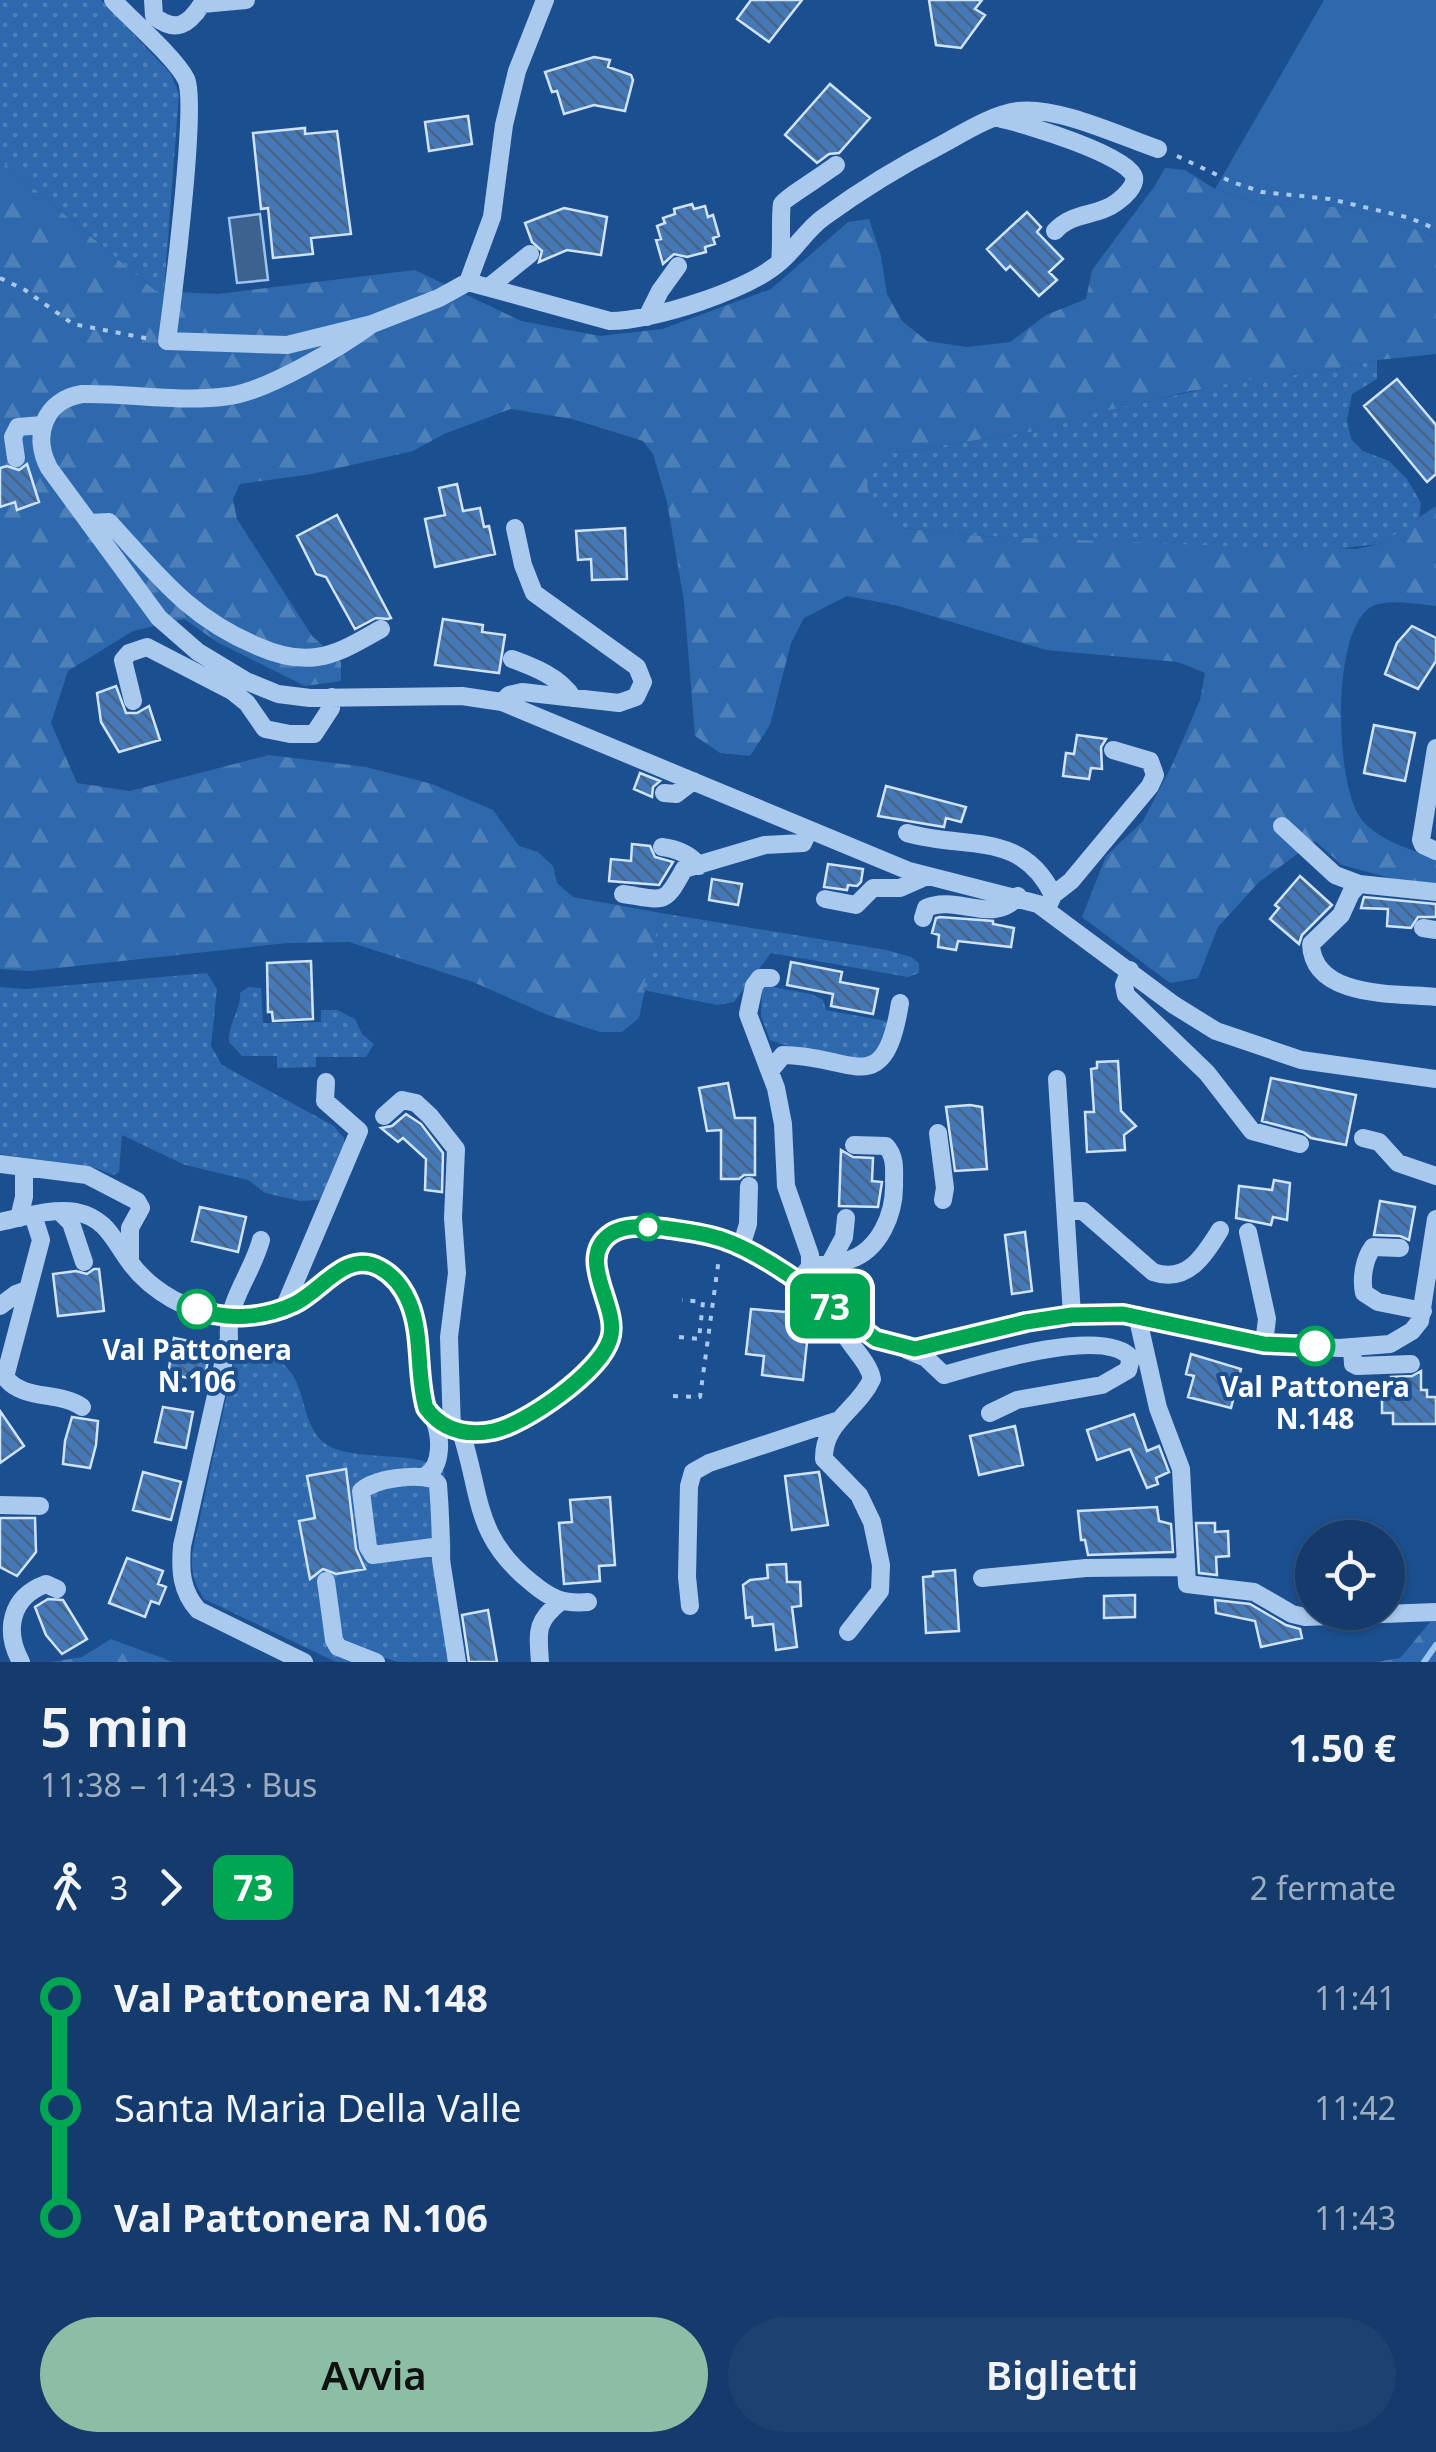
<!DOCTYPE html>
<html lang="it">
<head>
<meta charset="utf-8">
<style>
	body { margin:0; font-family:"Noto Sans",sans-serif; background:#1d4271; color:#f1f3f6; height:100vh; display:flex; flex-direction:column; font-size:38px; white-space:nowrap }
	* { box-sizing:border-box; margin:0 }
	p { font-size:32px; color:#9dadc1 }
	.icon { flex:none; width:55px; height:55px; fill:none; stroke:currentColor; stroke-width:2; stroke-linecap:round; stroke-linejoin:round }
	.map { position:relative; height:1662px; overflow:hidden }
	.details { display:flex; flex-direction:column; background:#143b6b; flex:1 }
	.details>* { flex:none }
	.badge { padding:0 20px; border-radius:15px; font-size:35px; line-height:65px }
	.fabs { position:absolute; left:1295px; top:1520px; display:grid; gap:20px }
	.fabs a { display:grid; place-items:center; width:110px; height:110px; border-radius:50%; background:#143b6b; box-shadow:0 2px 8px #0004,0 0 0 2px #33557e; font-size:50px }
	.map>.badge { position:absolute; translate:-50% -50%; box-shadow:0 0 0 5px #fff }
	.legs { display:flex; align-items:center; gap:15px; height:110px; padding:0 40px; font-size:32px }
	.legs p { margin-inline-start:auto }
	.head { display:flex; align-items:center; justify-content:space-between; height:170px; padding:0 40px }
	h1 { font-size:55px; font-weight:600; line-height:75px }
	.cta { display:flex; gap:20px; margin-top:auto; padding:20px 40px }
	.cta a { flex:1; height:115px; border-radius:60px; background:#8abfa5; color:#111; font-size:40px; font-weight:600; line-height:115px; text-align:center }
	.cta a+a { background:#1d4271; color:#f1f3f6 }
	ul { padding:0 40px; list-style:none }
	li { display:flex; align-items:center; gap:35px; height:110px; font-size:38px }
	li i { display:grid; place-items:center; width:15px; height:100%; margin:0 12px; background:currentColor }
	li i::after { content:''; width:25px; height:25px; margin:-12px; border:8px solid; border-radius:50%; background:#143b6b }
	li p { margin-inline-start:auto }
	li:first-child i { background:linear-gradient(#0000 50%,currentColor 0) }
	li:last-child i { background:linear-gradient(currentColor 50%,#0000 0) }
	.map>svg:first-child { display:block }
	.green { fill:#2e69ad }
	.forest { fill:url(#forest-firs) }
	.garden { fill:url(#garden-dots) }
	.water { fill:#3c6290; stroke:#9cc4f0; stroke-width:2.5 }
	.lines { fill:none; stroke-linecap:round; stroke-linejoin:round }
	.stream { stroke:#9cc4f0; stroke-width:6 }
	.building { fill:url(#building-back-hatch); stroke:#cfe3fa; stroke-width:2.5 }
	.path { stroke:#a9c9ee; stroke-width:4; stroke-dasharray:5 8; stroke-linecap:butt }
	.minor { stroke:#a9c9ee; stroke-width:18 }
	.line-1-casing { stroke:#fff; stroke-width:22 }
	.line-1 { stroke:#00a651; stroke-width:15 }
	.stop-1-dot { fill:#fff; stroke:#00a651; stroke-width:5 }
	.labels { text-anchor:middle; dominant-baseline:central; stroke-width:8; stroke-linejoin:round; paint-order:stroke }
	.stop-label { font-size:28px; font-weight:bold; fill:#fff; stroke:#1b4f8f }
</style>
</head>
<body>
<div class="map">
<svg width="1436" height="1662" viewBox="0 0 1436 1662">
	<defs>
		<pattern id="forest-firs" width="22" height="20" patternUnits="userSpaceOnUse" patternTransform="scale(2.5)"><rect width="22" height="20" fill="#2e69ad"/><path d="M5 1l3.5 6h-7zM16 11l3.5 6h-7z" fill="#4d80b9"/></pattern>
		<pattern id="garden-dots" width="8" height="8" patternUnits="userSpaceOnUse" patternTransform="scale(2.5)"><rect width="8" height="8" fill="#2e69ad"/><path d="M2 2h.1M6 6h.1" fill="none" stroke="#4d80b9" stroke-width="1.8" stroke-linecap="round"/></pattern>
		<pattern id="building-back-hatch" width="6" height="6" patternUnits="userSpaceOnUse" patternTransform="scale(2.5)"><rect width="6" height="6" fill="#4478b7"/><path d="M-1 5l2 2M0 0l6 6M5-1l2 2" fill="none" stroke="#486282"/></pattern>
	</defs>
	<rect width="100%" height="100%" fill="#1b4f8f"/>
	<path class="green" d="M1324 0H1436V237L1404 224 1336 207H1293L1257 203 1215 189Z"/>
	<path class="forest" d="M0 160 156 291 218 294 415 270 521 321 600 336 662 329 771 289 848 222 869 219 881 256 887 294 902 321 927 341 967 347 1010 342 1046 315 1086 299 1092 270 1154 187 1165 168 1185 170 1215 189 1257 203 1293 207H1336L1404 224 1436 237V354L1377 360 1316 373 1190 391 1030 432 893 453 903 528 980 536 1356 549 1379 544 1436 506V606C1418 604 1392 599 1375 605 1330 621 1334 787 1362 820 1377 839 1413 852 1436 857V886L1397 880 1342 865 1315 841 1259 882 1218 927 1198 978 1170 983 1082 917 1106 856 1143 821 1172 765 1200 700 1205 673 1178 662 1046 650 895 605 847 596 804 618 791 643 770 725 750 756 720 753 695 736 684 601 667 502 653 454 643 441 572 419 511 409 444 434 413 451 312 474 240 484 233 499 237 519 312 636 341 662V681L305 686 217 642 184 619 133 631 68 671 51 723 77 783 130 791 269 755 366 767 432 784 493 810 519 846 538 852 553 866 557 883 573 897 661 913 639 1018 622 1032H600L548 1015 473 982 349 942 287 943 30 971 0 969Z
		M1436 1615V1662H1376L1400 1658Z
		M111 1639 173 1662H51L82 1657Z"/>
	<path class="garden" d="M0 0H101L171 74 179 94 164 291H156L0 160Z
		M1377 360V379L1352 394 1347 420 1351 439 1363 451 1389 461 1407 479 1421 503 1419 520 1379 544 1328 550 980 536 903 528 876 513 867 486 870 467 893 453 1030 432 1100 412 1244 380 1316 373Z
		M661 913 886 950 911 957 919 963V973L908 977 771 953 734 1002 717 1005 643 990Z
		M207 973 217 989 211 1046 222 1065 334 1126 344 1138V1151L325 1196 318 1200 300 1201 265 1193 248 1180 185 1165 122 1135 119 1172 113 1175 95 1168 0 1154V987L26 989Z
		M767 986 811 994 823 1000 826 1010 886 1021 888 1025C884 1036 880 1054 867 1058 856 1062 781 1046 770 1040L761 1016 762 989Z
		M248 987 261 988 263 1023 321 1022V1010H337L355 1019 362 1034 374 1044 366 1057H316V1067L277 1068V1056H242L229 1042C228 1022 241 1011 240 993Z
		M243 1346C254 1351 269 1355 279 1361 308 1380 299 1421 323 1442 344 1460 396 1453 423 1461 430 1463 437 1468 444 1471L451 1546 448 1662H398L386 1658 375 1662H336L204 1599C193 1582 190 1569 193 1549L237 1349Z"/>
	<path class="water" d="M260 214 268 280 237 283 229 218Z"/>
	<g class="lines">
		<path class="stream" d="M1424 1662 1436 1645"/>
	</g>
	<path class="building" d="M751 0H802L769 42 737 19Z
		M929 0H982L975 9 985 15 961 48 936 45Z
		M594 57 610 60 608 67 631 75 633 80 625 111 594 105 564 114 557 91 552 92 545 72Z
		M830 84 870 118 839 153 829 154 817 163 785 135Z
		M468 116 472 144 429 151 425 122Z
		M305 128V134L337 131 351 234 311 238 313 254 273 258 268 208 261 209 253 133Z
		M692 204 694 209 705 206 708 217 713 215 719 236 713 238 715 244 705 247 706 252 687 257 674 254 663 264 656 240 661 239 657 226 665 223 663 218 675 214 674 209Z
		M564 208 607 217 601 255 567 250 539 262 542 251 532 242 525 223Z
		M1027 212 1041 227 1037 232 1063 259 1049 272 1057 280 1039 296 1010 266 1006 270 987 249Z
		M1397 379 1436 425V474L1427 482 1364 406Z
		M27 464 39 502 17 510 15 502 0 507V468L7 466 19 470Z
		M457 484 463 511 480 508 484 527 489 526 495 554 435 567 425 519 445 515 439 488Z
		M337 515 391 618 388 619 376 618 355 629 326 577 316 574 297 536Z
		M625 528 627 579 592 580 591 559 578 560 576 531Z
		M443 619 483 625 482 632 505 635 499 673 435 665Z
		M1412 626 1436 638V661L1418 689 1385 674 1397 643Z
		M116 686 126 713H137L149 706 160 740 119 752 101 722 97 693Z
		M1374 725 1415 733 1405 781 1364 773Z
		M1077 735 1106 739 1101 747 1102 769 1091 768 1089 779 1063 776 1066 753 1074 754Z
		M640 773 660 781 653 787 652 797 634 789Z
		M886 786 966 807 961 822 946 818 944 827 878 816Z
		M632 844 650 846 655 857 673 862 659 885 609 881 611 859 631 861Z
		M828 864 863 869 861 882 857 886 848 885 847 890 824 887Z
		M1300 876 1332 905 1302 935 1299 944 1270 919 1279 908 1275 905Z
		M712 879 742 884 738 905 709 900Z
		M1364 897 1436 904V917H1418L1411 928 1387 926 1388 909 1361 908Z
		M940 917 993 921V924L1014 928 1011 947 958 941 956 950 938 947 939 935 932 933 936 918Z
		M311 961 313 1019 273 1021 272 1012H268L267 963Z
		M791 962 842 972 840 982 878 989 873 1014 831 1006 833 994 787 985Z
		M1118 1061 1121 1111 1136 1126 1124 1135 1125 1150 1087 1152 1085 1112H1094L1091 1069 1097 1068V1062Z
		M1271 1078 1356 1095 1346 1145 1311 1138 1303 1132 1262 1121Z
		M728 1083 735 1118H755V1175H744L739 1179H721V1130L707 1131 699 1088Z
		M970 1105 982 1107 987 1169 955 1171 946 1107Z
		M406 1114 421 1124 443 1153 442 1192 425 1190 426 1159 403 1138 398 1142 381 1128 392 1126Z
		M841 1150 853 1157 873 1158 872 1181 882 1182 878 1207 839 1206Z
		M1274 1180 1290 1183 1287 1220 1273 1217 1271 1225 1236 1218 1239 1186 1272 1190Z
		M1380 1201 1415 1207 1409 1240 1400 1236 1374 1235Z
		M200 1207 246 1217 238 1252 192 1241Z
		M1025 1232 1032 1291 1012 1294 1005 1235Z
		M94 1269H99L104 1311 58 1316 53 1274 76 1271 87 1274Z
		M751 1309 810 1314 803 1380 762 1375 764 1356 746 1354Z
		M174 1338 211 1345 204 1381 168 1374Z
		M1191 1354 1241 1369 1231 1408 1188 1397 1194 1376 1186 1374Z
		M1421 1371V1390H1427V1397H1436V1424H1393V1413H1382V1390H1391V1377L1412 1376Z
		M163 1407 193 1412 186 1448 155 1442Z
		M0 1411 24 1446 0 1463Z
		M1134 1414 1147 1451 1159 1446 1169 1472 1156 1478 1158 1484 1147 1488 1130 1449 1097 1460 1087 1430Z
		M72 1417 98 1421 96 1445 90 1468 63 1464 65 1441Z
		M1015 1426 1023 1465 979 1475 970 1436Z
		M346 1469 356 1549 365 1569 336 1574 323 1569 310 1579 299 1521 315 1518 307 1476Z
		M143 1472 181 1482 171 1520 133 1510Z
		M819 1472 828 1525 792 1530 785 1476Z
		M610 1497 615 1565 599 1566 600 1581 564 1584 559 1523 572 1522 570 1500Z
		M1157 1507 1159 1521 1171 1524 1173 1552 1088 1555 1085 1540H1081L1078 1511Z
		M0 1518H35L36 1552 17 1576 0 1567Z
		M1196 1523H1215V1532L1228 1531 1229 1556 1216 1557 1217 1575 1199 1573Z
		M127 1558 163 1571 158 1584 166 1587 159 1604 151 1601 145 1617 109 1603Z
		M786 1564 787 1582H800L801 1606 792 1607 797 1647 776 1650 773 1624 753 1626 752 1617 746 1618 743 1585 750 1580 768 1578 767 1565Z
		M955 1570 959 1631 926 1633 923 1577 933 1576V1572Z
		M1135 1595V1617L1104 1618V1596Z
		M48 1599 63 1600 87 1639 62 1654 46 1635 35 1607Z
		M1215 1600 1250 1604 1286 1625 1300 1629 1302 1638 1261 1647 1255 1621 1216 1613Z
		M488 1610 497 1662H469L462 1615Z"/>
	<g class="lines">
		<path class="path" d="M1177 156 1232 182 1262 192 1330 199 1410 218 1436 229
			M0 278 25 290 73 324 150 339
			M679 1337 699 1339 703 1302 682 1300
			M673 1396 700 1397 719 1258"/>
		<path class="minor" d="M113 0C131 20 175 57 186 79 198 102 172 304 167 341L287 345 372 324 439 298 468 282 492 217 504 125 517 71 545 0
			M153 0 154 16C176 34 189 24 202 4L246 0
			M1001 119C1023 123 1130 156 1134 177 1136 186 1124 197 1117 202 1098 217 1073 211 1055 231
			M780 262C782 248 780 211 782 204 784 199 826 173 836 165
			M468 282 610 321C652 321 750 290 781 261 797 247 807 229 824 217 861 190 900 166 941 145 965 132 991 115 1018 111 1057 106 1120 136 1158 149
			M489 287 530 254
			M647 317 660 291 678 266
			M372 324C341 347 267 391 229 396 180 403 131 393 82 394 44 400 32 436 49 468L159 618 198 652 246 681 278 694 310 698 462 696 502 702 909 871 1038 904 1174 1005 1216 1031 1301 1060 1436 1079
			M16 458 13 437 18 427 42 425
			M89 523 109 522C157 574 188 617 257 646 275 654 297 660 317 657 340 654 361 640 381 629
			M512 659C534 667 560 677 573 698
			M133 701 123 660 129 653 147 647 232 691 247 703 265 729 290 734H314L331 708 332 697
			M502 702 509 695 522 692 619 703 636 697 643 682 637 667 534 593 523 565 515 528
			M1436 748 1421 840 1423 845 1436 851
			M664 793 676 794 693 781
			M1282 826 1335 875 1359 884 1436 892
			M907 833C966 850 1022 830 1053 895L1049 904
			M662 847C677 849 690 854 699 866
			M1359 884 1351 893 1341 915 1311 944C1313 999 1396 993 1436 997
			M623 894C665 900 664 906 684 869L765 845 803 843 809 830
			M1053 895 1071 881 1150 786 1155 775 1150 761 1113 750
			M825 899 856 905 873 888H900L927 876
			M923 918 926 908C957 894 994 926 1018 896
			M1423 928 1436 930
			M1130 970 1124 985 1126 995 1207 1073 1252 1131 1300 1144
			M771 978H760L754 986 748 1014 776 1088 783 1124 786 1186 810 1255V1267L797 1283
			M770 1071 783 1055C852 1055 884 1103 900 1003
			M1057 1079 1072 1315
			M384 1116 402 1100 416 1103 430 1116 456 1149 453 1218 457 1273 449 1337 452 1429
			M938 1133 945 1188 943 1200
			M1363 1138 1379 1142 1398 1163 1436 1176
			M0 1164 87 1175 137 1201 141 1208 130 1228V1258
			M1068 1211H1083L1153 1272C1187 1284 1204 1256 1220 1230
			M60 1212 71 1223 84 1262
			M33 1215 41 1240 5 1377C22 1401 60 1391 82 1407
			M19 1218 24 1197V1167
			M0 1222C25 1217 50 1208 76 1212 106 1218 113 1239 129 1261 150 1291 191 1314 227 1317 248 1318 275 1313 294 1304 324 1290 351 1244 387 1272 427 1303 414 1365 426 1408 435 1420 447 1430 463 1432 507 1437 588 1386 607 1346 625 1311 567 1250 619 1230 633 1225 649 1227 664 1228 684 1231 705 1233 724 1240 773 1257 832 1308 877 1339L915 1349 1026 1322 1072 1315 1123 1313 1264 1343 1339 1348 1390 1344 1412 1331 1420 1321 1436 1219
			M1248 1232 1267 1319 1264 1343
			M261 1240C252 1274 226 1302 229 1338L182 1546C180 1570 181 1591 198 1610L304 1662
			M741 1247 748 1224 749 1186
			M1400 1248 1373 1247C1364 1259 1361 1278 1364 1293L1378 1302 1423 1311
			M830 1263 844 1237 846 1218
			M810 1267C822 1264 837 1264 849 1260 880 1250 895 1213 894 1183 894 1170 896 1157 886 1146L854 1145
			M0 1306 16 1294 27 1290
			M284 1308 359 1131 325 1101 326 1082
			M834 1309C840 1340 868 1357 872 1379 858 1410 823 1422 824 1459L859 1495 872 1522 881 1565 880 1591 848 1632
			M1137 1315 1158 1408 1181 1469 1187 1584 1254 1592 1292 1614 1305 1617 1436 1612
			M1352 1348 1353 1364 1357 1366 1411 1364
			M907 1350 926 1358 944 1375C981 1364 1104 1326 1131 1358L1128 1370 1102 1385 1017 1400 990 1413
			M461 1432C482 1496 473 1536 532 1583 551 1599 563 1604 588 1602
			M425 1476C443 1467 441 1436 434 1419
			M0 1505 40 1506
			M441 1546 373 1555 368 1547 361 1491C376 1478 414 1474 433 1479L438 1484C440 1509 441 1534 441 1560L457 1662
			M982 1578 1086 1568 1179 1567 1184 1562
			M326 1581 334 1640 338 1647 376 1662
			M690 1606 687 1577 689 1486 693 1472 709 1463 836 1421
			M21 1662C4 1631 10 1597 46 1584L57 1589
			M540 1662C538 1632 535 1622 560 1602"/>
	</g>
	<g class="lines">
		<g class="line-1-casing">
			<path id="line-1" d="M197 1309C227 1321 264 1318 294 1304 321 1292 346 1249 380 1268 393 1275 403 1288 409 1302 423 1335 416 1374 426 1408 442 1430 466 1436 493 1431 526 1424 600 1372 610 1339 621 1307 573 1258 612 1233 627 1224 647 1227 664 1228 684 1231 705 1233 724 1240 773 1257 833 1308 876 1339L915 1349 1026 1322 1072 1315 1123 1314 1264 1344 1315 1346"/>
		</g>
		<use href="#line-1" class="line-1"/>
	</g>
	<g class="stop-1-dot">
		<circle cx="648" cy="1227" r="12"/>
		<circle cx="197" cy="1309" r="18"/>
		<circle cx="1315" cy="1346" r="18"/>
	</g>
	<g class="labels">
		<g class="stop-label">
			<text x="197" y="1349">Val Pattonera<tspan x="197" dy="32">N.106</tspan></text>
			<text x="1315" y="1386">Val Pattonera<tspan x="1315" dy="32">N.148</tspan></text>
		</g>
	</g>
</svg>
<div class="fabs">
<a><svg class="icon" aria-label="locate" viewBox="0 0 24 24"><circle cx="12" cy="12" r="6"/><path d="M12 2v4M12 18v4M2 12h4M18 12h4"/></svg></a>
</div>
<b class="badge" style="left:830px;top:1306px;background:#00a651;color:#fff">73</b>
</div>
<section class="details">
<div class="head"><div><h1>5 min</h1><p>11:38 – 11:43 · Bus</p></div><b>1.50 €</b></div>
<div class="legs"><svg class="icon" aria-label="walk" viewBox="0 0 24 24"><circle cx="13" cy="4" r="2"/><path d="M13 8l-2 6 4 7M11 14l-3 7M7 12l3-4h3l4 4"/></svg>3<svg class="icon" aria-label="forward" viewBox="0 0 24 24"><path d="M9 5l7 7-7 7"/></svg><b class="badge" style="background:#00a651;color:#fff">73</b><p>2 fermate</p></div>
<ul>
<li><i style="color:#00a651"></i><b>Val Pattonera N.148</b><p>11:41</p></li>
<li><i style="color:#00a651"></i><span>Santa Maria Della Valle</span><p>11:42</p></li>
<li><i style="color:#00a651"></i><b>Val Pattonera N.106</b><p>11:43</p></li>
</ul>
<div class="cta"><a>Avvia</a><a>Biglietti</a></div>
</section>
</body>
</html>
